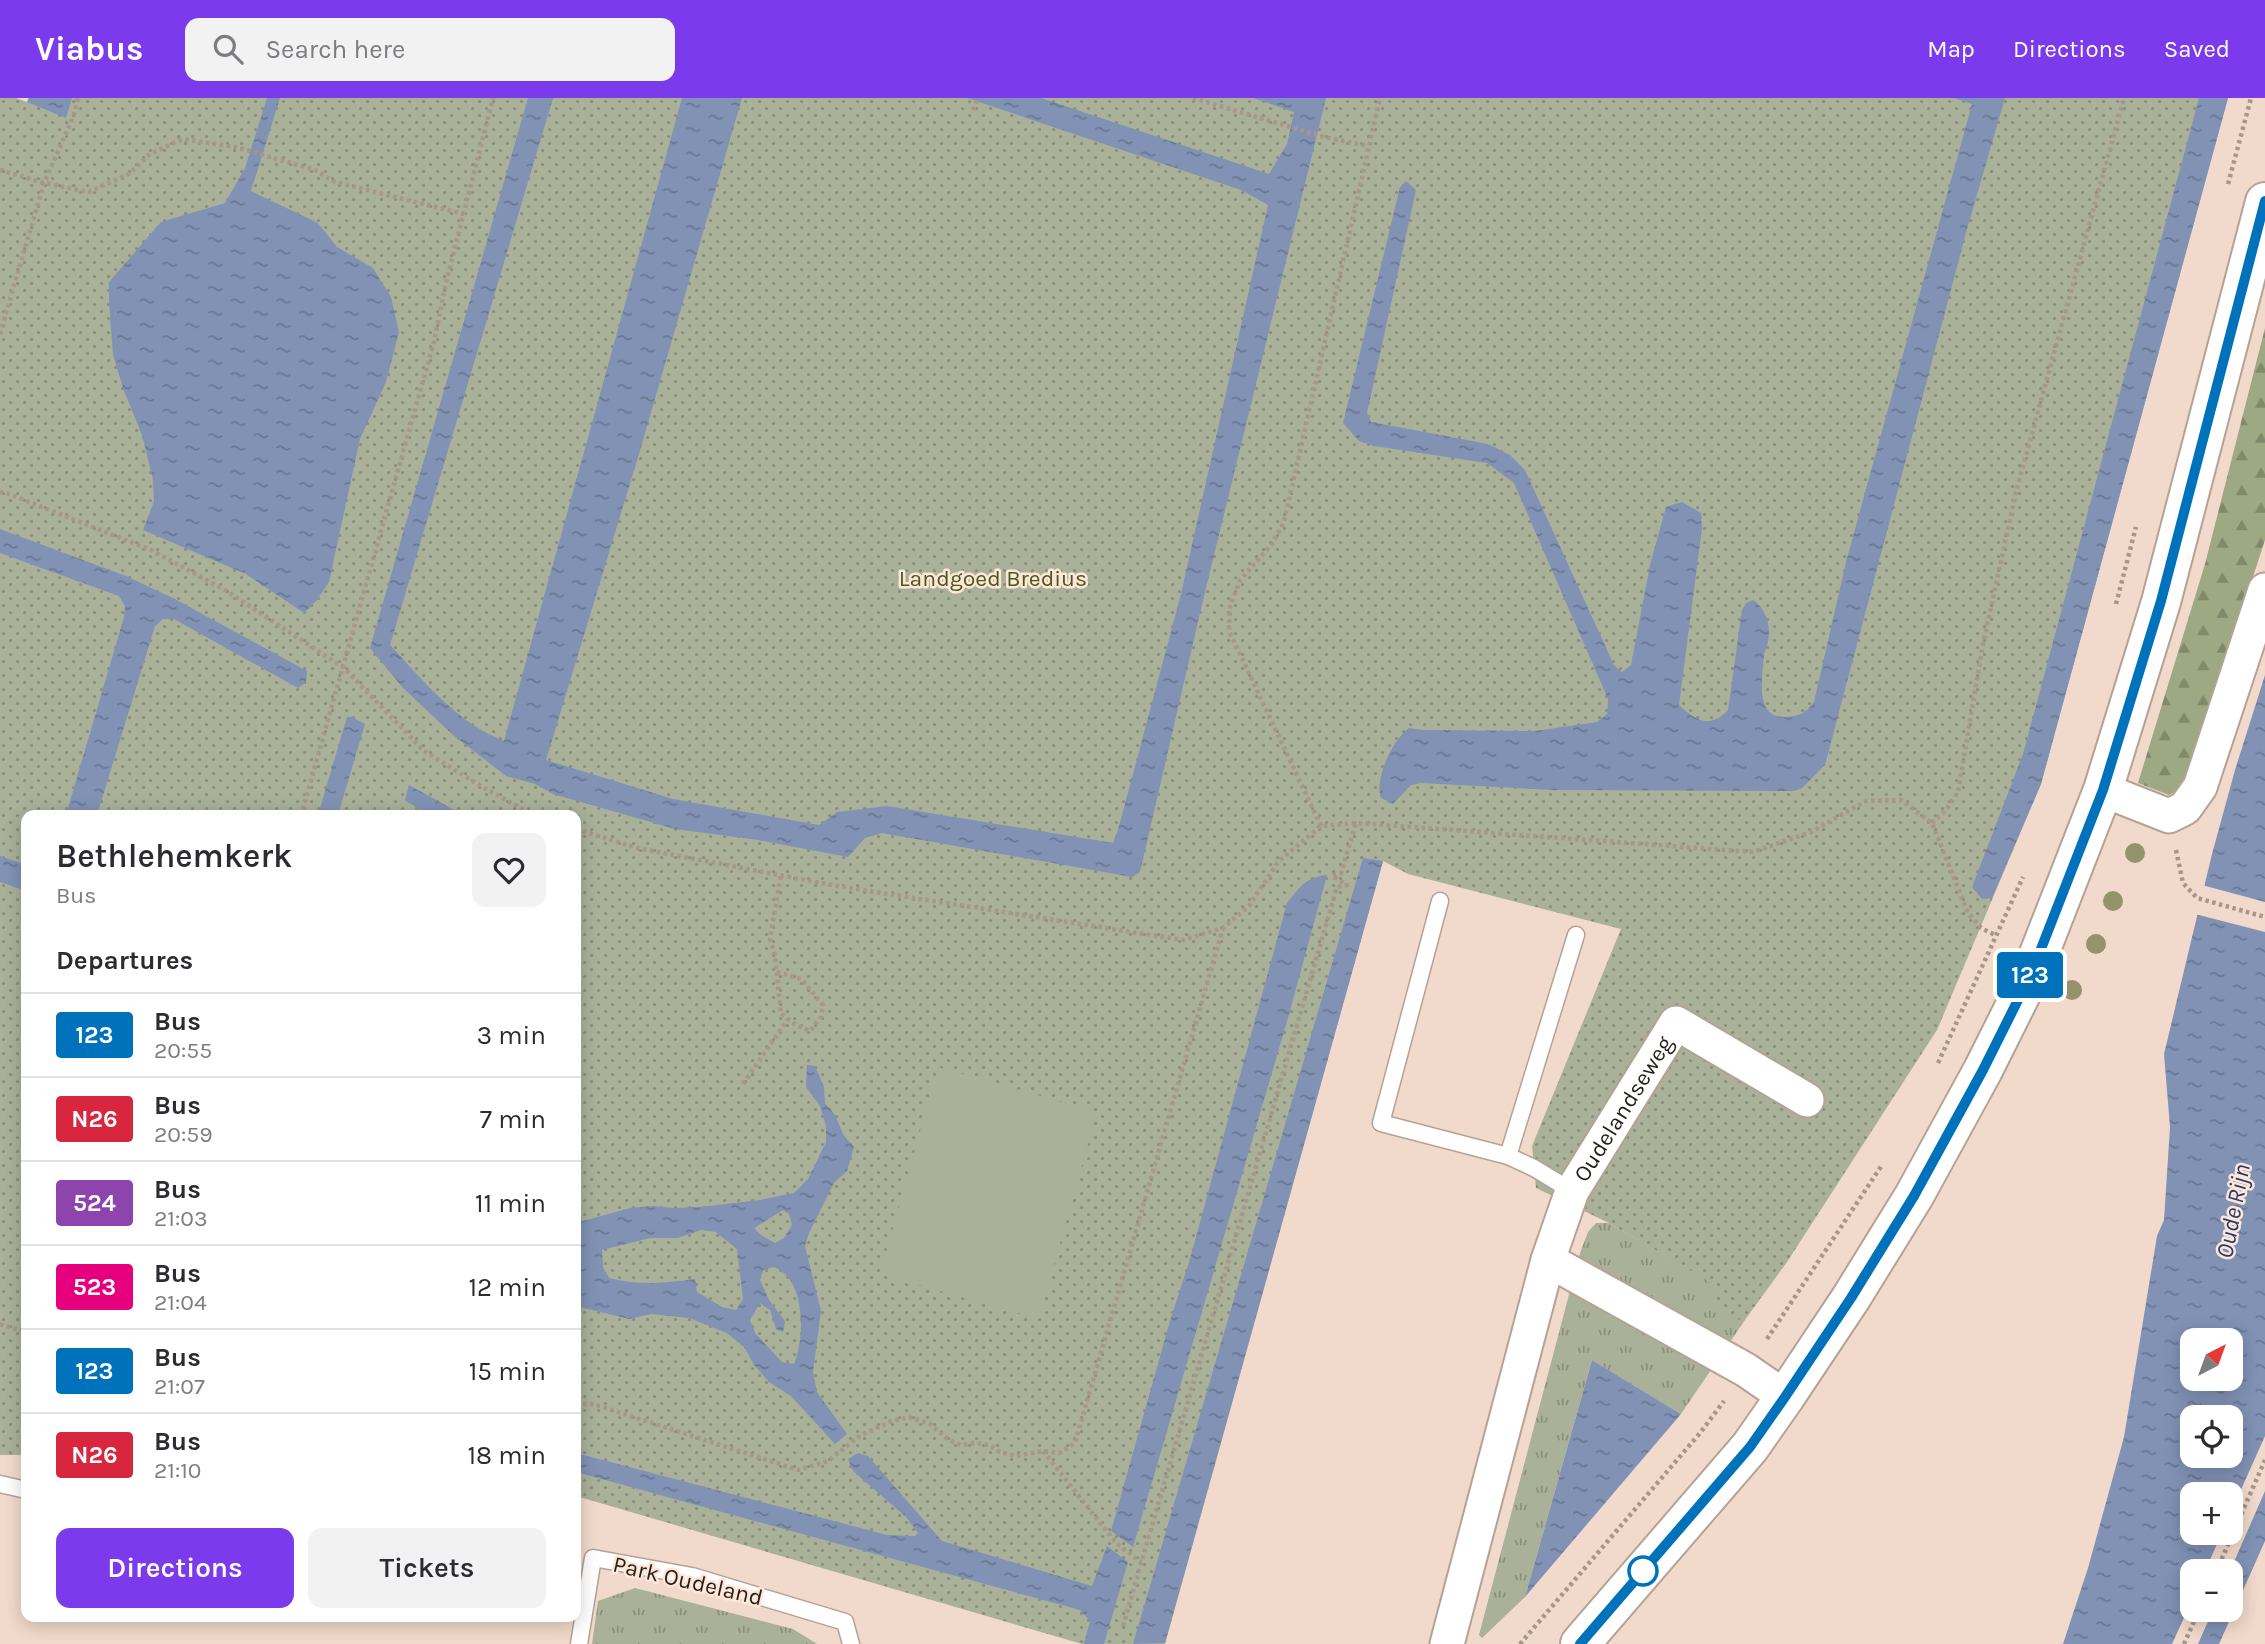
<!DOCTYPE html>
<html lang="en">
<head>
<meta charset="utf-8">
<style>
	body { margin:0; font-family:Karla,sans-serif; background:#f2f2f3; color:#2b2b33; height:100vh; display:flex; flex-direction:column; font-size:26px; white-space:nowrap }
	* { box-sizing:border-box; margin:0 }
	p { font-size:23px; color:#7c7c81 }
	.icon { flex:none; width:38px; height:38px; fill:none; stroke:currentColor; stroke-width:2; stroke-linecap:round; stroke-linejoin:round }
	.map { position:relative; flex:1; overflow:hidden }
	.side { position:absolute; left:21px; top:712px; width:560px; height:812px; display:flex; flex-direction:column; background:#fff; border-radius:14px; box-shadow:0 4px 18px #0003 }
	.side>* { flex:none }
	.badge { padding:0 14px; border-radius:5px; font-size:24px; line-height:46px }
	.needle { width:46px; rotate:41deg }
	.buttons { position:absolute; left:2180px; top:1230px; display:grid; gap:14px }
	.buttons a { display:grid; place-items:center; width:63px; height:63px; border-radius:14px; background:#fff; box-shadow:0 4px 18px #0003; font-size:35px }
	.map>.badge { position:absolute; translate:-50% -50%; box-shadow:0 0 0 4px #fff }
	h2 { padding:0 35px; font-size:26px; line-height:63px }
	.round { display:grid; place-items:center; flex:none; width:74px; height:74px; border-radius:14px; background:#f2f2f3 }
	.head { display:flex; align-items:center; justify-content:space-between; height:119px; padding:0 35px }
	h1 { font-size:33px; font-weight:600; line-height:52px }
	.action { display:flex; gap:14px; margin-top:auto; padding:14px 35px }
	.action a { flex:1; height:80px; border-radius:14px; background:#7c3aed; color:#fff; font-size:28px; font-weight:600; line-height:80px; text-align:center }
	.action a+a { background:#f2f2f3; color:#2b2b33 }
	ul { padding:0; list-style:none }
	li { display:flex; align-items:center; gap:21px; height:84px; padding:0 35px; border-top:2px solid #e1e1e2 }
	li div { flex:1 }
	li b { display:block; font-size:26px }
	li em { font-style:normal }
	li .badge { min-width:77px; font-weight:700; text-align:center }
	header { display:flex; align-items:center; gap:42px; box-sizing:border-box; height:98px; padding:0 35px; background:#7c3aed; color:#fff }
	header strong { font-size:33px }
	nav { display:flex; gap:38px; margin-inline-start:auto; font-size:24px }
	.search { width:490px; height:63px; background:#f2f2f3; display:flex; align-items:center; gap:18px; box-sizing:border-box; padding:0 24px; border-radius:14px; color:#7c7c81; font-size:26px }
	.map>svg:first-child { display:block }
	.grass { fill:url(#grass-tufts) }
	.forest { fill:url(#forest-firs) }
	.park { fill:url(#park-dots) }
	.garden { fill:#a9b199 }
	.water { fill:url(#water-ripples); fill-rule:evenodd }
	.pier { fill:#f1dacb }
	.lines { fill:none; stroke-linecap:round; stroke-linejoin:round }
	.lane-casing { stroke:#b6a193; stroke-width:19 }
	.street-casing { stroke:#b6a193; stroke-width:37 }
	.secondary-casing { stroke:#b6a193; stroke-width:42 }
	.path { stroke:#a8968a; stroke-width:4.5; stroke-dasharray:3.5 3.5; stroke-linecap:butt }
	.lane { stroke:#fff; stroke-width:16 }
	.street { stroke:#fff; stroke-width:33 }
	.secondary { stroke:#fff; stroke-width:38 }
	.tree { fill:#95936b }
	.line-casing { stroke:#fff; stroke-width:16 }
	.line { stroke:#0072bc; stroke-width:10 }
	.stop-dot { fill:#fff; stroke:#0072bc; stroke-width:3.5 }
	.labels { text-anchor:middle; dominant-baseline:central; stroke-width:5; stroke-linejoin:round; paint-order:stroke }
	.park-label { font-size:23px; fill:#4a591d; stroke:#fee7d8 }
	.street-label { font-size:23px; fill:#261e18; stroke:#fee7d8 }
	.water-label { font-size:24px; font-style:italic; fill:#273b6b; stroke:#fee7d8 }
</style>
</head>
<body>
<header>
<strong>Viabus</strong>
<div class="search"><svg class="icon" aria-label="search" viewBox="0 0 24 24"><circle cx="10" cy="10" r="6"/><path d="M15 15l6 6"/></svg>Search here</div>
<nav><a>Map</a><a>Directions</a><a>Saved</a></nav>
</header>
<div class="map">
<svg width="2265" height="1546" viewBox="0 0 2265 1546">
	<defs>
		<pattern id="grass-tufts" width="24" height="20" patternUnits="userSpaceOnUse" patternTransform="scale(1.75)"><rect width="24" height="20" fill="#a9b199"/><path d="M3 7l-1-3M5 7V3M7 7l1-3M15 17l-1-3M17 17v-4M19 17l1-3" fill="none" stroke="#898f7c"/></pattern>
		<pattern id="forest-firs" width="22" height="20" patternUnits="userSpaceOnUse" patternTransform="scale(1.75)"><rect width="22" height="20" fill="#9da982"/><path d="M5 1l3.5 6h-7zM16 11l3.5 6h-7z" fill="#808969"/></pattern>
		<pattern id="park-dots" width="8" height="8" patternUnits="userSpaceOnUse" patternTransform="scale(1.75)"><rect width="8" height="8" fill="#a9b199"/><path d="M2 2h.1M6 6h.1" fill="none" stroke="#898f7c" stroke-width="1.8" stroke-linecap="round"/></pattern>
		<pattern id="water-ripples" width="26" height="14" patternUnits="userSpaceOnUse" patternTransform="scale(1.75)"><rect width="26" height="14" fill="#8192b5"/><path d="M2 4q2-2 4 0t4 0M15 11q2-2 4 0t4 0" fill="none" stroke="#697792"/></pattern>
	</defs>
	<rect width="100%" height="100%" fill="#f1dacb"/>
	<path class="grass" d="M1596 1125H1609L1718 1188 1735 1222 1747 1219 1681 1316 1592 1262 1525 1499 1482 1540 1479 1537 1580 1155 1588 1134Z
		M635 1490 793 1531 817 1546H592L598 1503Z"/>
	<path class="forest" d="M2265 230V442L2210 610 2181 691 2169 697 2138 685 2205 466Z"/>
	<path class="park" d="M0 0H16L27 4 29 0H2228L2041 686 1937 932 1787 1164 1747 1219 1735 1223 1711 1202 1717 1188 1609 1125 1536 1090 1532 1048 1621 831 1408 776 1383 763 1165 1546H1082L576 1398V718H26V1357H0Z"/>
	<path class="garden" d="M938 969 1097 1014 1039 1221 880 1176Z"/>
	<path class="water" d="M29 0H72L66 20 27 4Z
		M267 0H280L251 93 318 125 337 149 373 170 391 199 399 234 386 284 360 341 329 484 317 502 304 515 246 476 143 432 154 403 153 382 142 337 124 293 113 257 109 204V184L161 124 225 105 245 70Z
		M528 0H553L390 547C424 583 457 625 504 643L682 0H742L639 356 546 662 673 701 819 727 837 714 887 708 1113 745 1118 732 1181 496 1268 107 1241 92 967 0H1041L1269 76 1287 46 1294 14 1253 0H1326L1204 498 1140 774 1132 779 882 735 865 740 848 759 758 742 675 731 553 696 535 686 506 678 453 637 403 590 370 550Z
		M1954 0H2005L1967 131 1825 667 1802 690 1794 693 1553 692 1421 685 1411 687 1393 706 1381 700C1374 681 1393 641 1409 630L1423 632 1535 633 1597 624 1607 616 1608 601 1514 385 1487 365 1374 348 1359 343 1343 325 1400 89 1406 83 1416 92 1367 315 1371 324 1488 346 1510 357 1525 372 1614 567 1622 574 1631 567 1650 467 1666 409 1682 404 1701 415 1702 430 1679 607C1696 623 1710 631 1728 612L1742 512 1746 505 1753 502C1770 513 1773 538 1764 556 1763 578 1753 621 1786 619 1800 618 1806 615 1814 604L1846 464 1972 6Z
		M2199 0H2228L2041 686 1992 800 1982 801 1972 789 2023 656Z
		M0 431 126 478 175 501 307 573 306 584 298 590 174 521H163L155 528 97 717H66L124 519 125 508 119 498 0 455Z
		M2265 577V1338L2231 1414V1396H2193V1435H2222L2205 1473 2193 1474V1500L2172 1546H2063L2088 1470 2124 1339 2157 1138 2164 1122 2170 1029 2164 956 2212 756 2235 672ZM2193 1242H2231V1281H2193ZM2193 1320H2231V1358H2193Z
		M347 619H352L365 626 338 717H318Z
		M409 687 463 717H479H428L405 702Z
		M0 758 26 767V793L0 784Z
		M1363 760 1383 763 1165 1545 1133 1546Z
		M1327 777 1288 920 1133 1449 1111 1433 1170 1223 1190 1161 1287 805C1300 789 1306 779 1327 777Z
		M807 967 815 968 824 989 825 1005 835 1017 844 1038 854 1049 847 1073 834 1085 809 1135 805 1148 821 1213 813 1274 817 1294 847 1336 835 1346 791 1298 769 1284 754 1267 745 1250 727 1235 689 1220 651 1216 629 1221 576 1208V1125L630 1110 654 1108 674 1110 700 1109 760 1102 794 1095 808 1081 826 1044V1028L820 1008 806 989ZM783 1112 789 1116 792 1127 784 1140 775 1145 761 1137 754 1130ZM701 1132 716 1134 737 1151 743 1201 736 1212 722 1209 697 1194 695 1181C665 1185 639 1188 609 1180L603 1169 602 1152 650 1140H678ZM774 1169C806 1181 805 1240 794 1266L782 1264 755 1235 750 1222 760 1205 770 1212 776 1231 783 1234 785 1223 769 1202 760 1182 763 1172Z
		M1592 1262 1681 1316 1525 1499Z
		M576 1355 887 1437 915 1438 918 1435 906 1419 853 1373 848 1361 858 1355 868 1358 942 1443 1092 1488 1107 1448 1128 1464 1104 1546H1084L1090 1523 1080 1512 576 1374Z
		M2265 1393V1443L2219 1546H2198L2213 1512H2231L2230 1473Z"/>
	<path class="pier" d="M2202 787 2265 804V834L2195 816Z"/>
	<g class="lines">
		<g class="lane-casing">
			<path id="lane" d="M1440 803 1381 1025 1508 1058 1534 1070 1572 1093
				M1508 1058 1576 837
				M0 1386 26 1392
				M579 1546 593 1460 692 1478 845 1524 851 1546"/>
		</g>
		<g class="street-casing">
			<g id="street">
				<path d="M2103 692 2169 718 2185 710 2200 689 2265 492"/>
				<path d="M1548 1162 1746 1272 1785 1299"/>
				<path id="s1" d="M1447 1546 1548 1162 1572 1093 1676 925 1807 1002"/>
			</g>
		</g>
		<g class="secondary-casing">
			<path id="secondary" d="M1580 1546 1750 1349 1785 1299 1851 1200 1914 1098 1983 972 2032 874 2103 692 2161 504 2265 104"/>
		</g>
		<path class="path" d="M1193 0 1324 39 1368 48
			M973 12 978 0
			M0 72 44 85 89 94 129 76 149 57 182 41 236 49 315 72 335 84 464 116
			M2228 86 2251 0
			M0 236 44 85 74 17 78 0
			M0 395 4 394 151 452 225 492 344 570 424 653 481 688 535 718
			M2116 506 2136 429
			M301 718 434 244 446 185 493 0
			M1932 725 1946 712 1958 694 1983 546 2016 394 2124 0
			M1321 728 1229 533 1230 509 1240 482 1272 446 1284 424 1380 0
			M576 731 637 750 837 788 1183 842 1223 830 1249 808 1279 763 1321 728 1356 725 1753 754 1811 734 1866 703 1901 702 1932 725 1968 815 1981 830 1995 837
			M2176 752 2183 785 2197 800 2265 819
			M777 874 801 881 823 907 821 919 810 933 796 927 781 916 775 857 770 841 781 777
			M1938 965 2023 779
			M743 986 788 921
			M0 1226 26 1234
			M1767 1241 1882 1067
			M576 1306H593L798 1372 828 1363 861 1337 892 1323 909 1319 930 1326 949 1342 961 1347 977 1345 989 1347 1000 1354 1016 1358 1043 1353 1060 1355 1075 1345 1223 830
			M1043 1353 1117 1446 1141 1464
			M2216 1474 2265 1362
			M1123 1528 1337 789 1347 787 1332 778 1341 775 1356 725
			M1520 1546 1700 1335 1724 1303
			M2184 1546 2199 1512"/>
		<use href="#lane" class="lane"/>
		<use href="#street" class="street"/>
		<use href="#secondary" class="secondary"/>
	</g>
	<g class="tree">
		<circle cx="2135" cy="755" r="10"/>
		<circle cx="2113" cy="803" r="10"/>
		<circle cx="2096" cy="846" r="10"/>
		<circle cx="2072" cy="892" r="10"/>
	</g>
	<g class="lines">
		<g class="line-casing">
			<path id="line" d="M1580 1546 1750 1349 1785 1299 1851 1200 1914 1098 1983 972 2032 874 2103 692 2161 503 2265 103"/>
		</g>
		<use href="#line" class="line"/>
	</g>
	<circle class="stop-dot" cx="1643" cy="1473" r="14"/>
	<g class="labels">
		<g class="park-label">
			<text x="993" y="480">Landgoed Bredius</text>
		</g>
		<g class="street-label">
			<text stroke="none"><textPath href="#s1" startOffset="567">Oudelandseweg</textPath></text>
			<text transform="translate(688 1483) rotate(13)">Park Oudeland</text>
		</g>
		<g class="water-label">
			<text transform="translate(2233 1113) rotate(-79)">Oude Rijn</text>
		</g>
	</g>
</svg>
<div class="buttons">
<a><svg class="needle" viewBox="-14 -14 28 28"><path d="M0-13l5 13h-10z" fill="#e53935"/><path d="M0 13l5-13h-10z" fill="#7c7c81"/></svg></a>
<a><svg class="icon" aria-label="locate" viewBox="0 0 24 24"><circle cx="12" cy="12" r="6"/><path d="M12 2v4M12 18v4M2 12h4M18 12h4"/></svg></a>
<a>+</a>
<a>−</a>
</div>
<b class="badge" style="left:2030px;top:877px;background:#0072bc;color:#fff">123</b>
<section class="side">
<div class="head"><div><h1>Bethlehemkerk</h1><p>Bus</p></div><a class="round"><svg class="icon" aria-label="heart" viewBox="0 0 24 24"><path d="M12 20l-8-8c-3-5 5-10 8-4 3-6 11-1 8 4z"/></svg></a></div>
<h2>Departures</h2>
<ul>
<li><span class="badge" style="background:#0072bc;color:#fff">123</span><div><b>Bus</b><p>20:55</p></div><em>3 min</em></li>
<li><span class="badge" style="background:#d7263d;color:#fff">N26</span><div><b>Bus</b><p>20:59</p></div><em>7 min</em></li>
<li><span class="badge" style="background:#8e44ad;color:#fff">524</span><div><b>Bus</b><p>21:03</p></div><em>11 min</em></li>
<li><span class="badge" style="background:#e6007e;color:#fff">523</span><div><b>Bus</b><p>21:04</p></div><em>12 min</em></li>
<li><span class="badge" style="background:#0072bc;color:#fff">123</span><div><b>Bus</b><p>21:07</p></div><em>15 min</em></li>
<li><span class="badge" style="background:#d7263d;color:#fff">N26</span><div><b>Bus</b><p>21:10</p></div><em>18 min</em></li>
</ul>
<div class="action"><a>Directions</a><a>Tickets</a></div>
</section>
</div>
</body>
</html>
